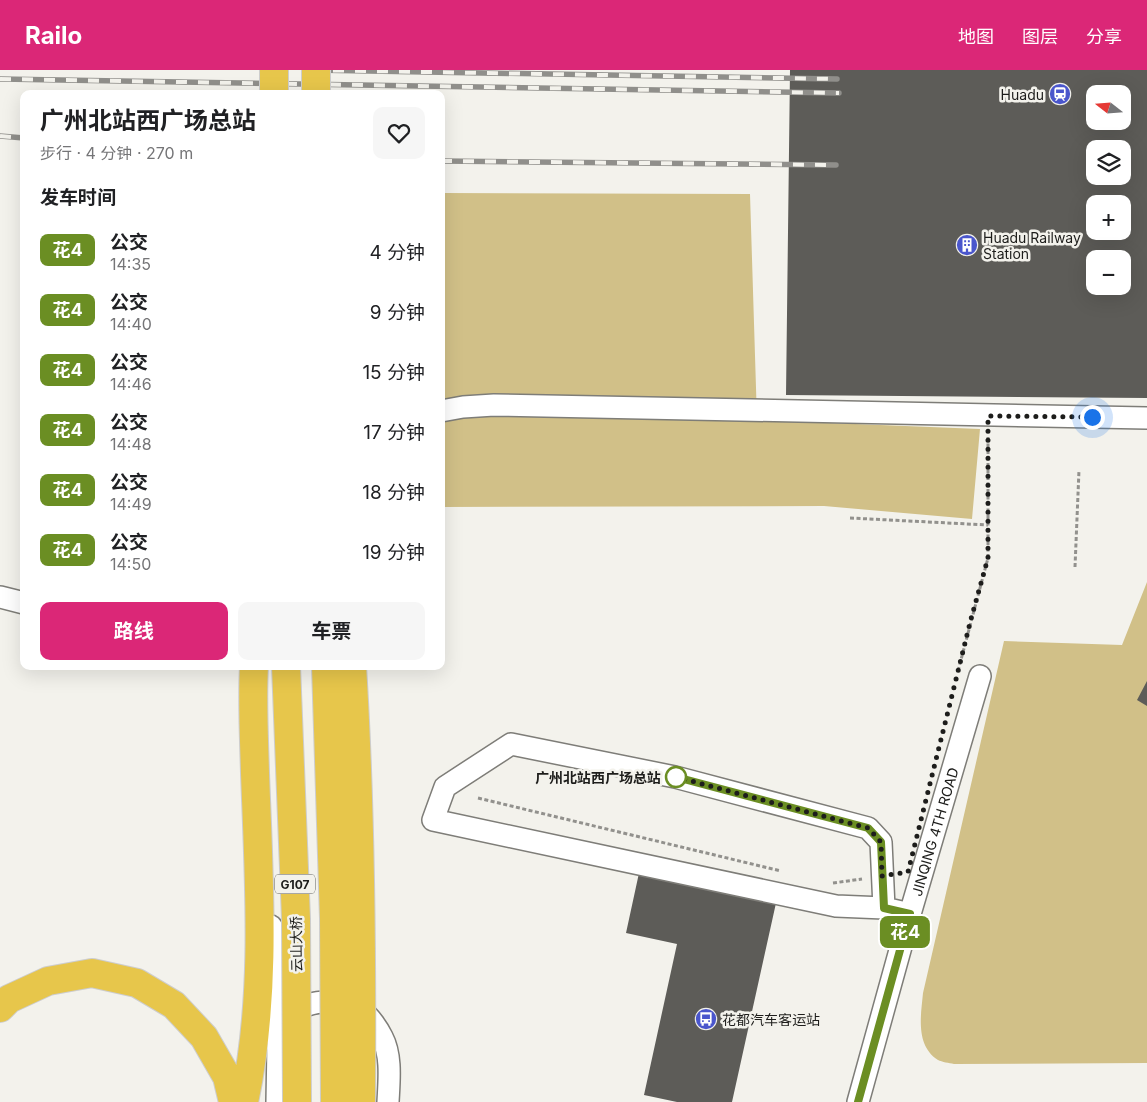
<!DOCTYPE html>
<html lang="zh">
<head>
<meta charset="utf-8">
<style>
	body { margin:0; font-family:Inter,"Noto Sans SC",sans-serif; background:#f6f6f6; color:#202124; height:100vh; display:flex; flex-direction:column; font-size:19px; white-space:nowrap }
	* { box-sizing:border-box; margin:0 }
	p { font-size:16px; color:#757577 }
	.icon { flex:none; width:28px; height:28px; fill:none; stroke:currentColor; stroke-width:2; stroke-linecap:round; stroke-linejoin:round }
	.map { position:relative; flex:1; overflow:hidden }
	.details { position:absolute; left:20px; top:20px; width:425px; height:580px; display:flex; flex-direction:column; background:#fff; border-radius:10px; box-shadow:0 5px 20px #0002 }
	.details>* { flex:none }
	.badge { padding:0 10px; border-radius:8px; font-size:18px; line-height:32px }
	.needle { width:32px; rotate:287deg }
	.buttons { position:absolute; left:1086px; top:15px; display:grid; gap:10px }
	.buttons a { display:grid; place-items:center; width:45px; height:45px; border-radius:10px; background:#fff; box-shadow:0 5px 20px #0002; font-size:25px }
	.you { position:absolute; width:25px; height:25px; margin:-12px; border:4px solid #fff; border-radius:50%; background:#1a73e8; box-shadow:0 0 0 8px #1a73e833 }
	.map>.badge { position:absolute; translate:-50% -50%; box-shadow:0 0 0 2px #fff }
	h2 { padding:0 20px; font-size:19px; line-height:45px }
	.round { display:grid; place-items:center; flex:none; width:52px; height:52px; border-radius:10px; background:#f6f6f6 }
	.overview { display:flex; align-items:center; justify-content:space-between; height:85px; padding:0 20px }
	h1 { font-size:24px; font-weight:700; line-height:38px }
	.button { display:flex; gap:10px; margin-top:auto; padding:10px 20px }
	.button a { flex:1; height:58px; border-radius:10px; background:#db2777; color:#fff; font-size:20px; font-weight:700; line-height:58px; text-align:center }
	.button a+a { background:#f6f6f6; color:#202124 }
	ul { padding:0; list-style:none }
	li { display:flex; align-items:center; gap:15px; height:60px; padding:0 20px }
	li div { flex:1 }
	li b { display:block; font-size:19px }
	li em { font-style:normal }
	li .badge { min-width:55px; font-weight:700; text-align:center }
	header { display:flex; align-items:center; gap:30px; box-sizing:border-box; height:70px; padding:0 25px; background:#db2777; color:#fff }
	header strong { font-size:24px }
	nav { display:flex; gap:28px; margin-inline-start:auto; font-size:18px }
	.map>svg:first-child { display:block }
	.green { fill:#d1c088 }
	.building { fill:#5d5c58; fill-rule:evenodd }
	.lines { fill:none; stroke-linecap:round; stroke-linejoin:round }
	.minor-casing { stroke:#7e7d78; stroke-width:24 }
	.highway-casing { stroke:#cdcdcd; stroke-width:30 }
	.path { stroke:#92918d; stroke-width:3; stroke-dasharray:4 2.5; stroke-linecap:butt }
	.minor { stroke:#fff; stroke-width:21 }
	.highway { stroke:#e7c64b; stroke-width:28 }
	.rail-casing { stroke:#908f8b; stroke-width:5.5 }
	.rail { stroke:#f3f2ec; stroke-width:4; stroke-dasharray:11; stroke-linecap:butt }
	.highway-bridge-casing { stroke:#cdcdcd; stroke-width:30; stroke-linecap:butt }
	.highway-bridge { stroke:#e7c64b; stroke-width:28 }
	.line-casing { stroke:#fff; stroke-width:11 }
	.line { stroke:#6b8e23; stroke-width:8 }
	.walk { stroke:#1d1d1b; stroke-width:5; stroke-dasharray:0 9 }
	.stop-dot { fill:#fff; stroke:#6b8e23; stroke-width:2.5 }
	.labels { text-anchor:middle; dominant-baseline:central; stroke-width:5; stroke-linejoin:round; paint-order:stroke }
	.shield { fill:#f3f2ec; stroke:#5d5d5a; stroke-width:1 }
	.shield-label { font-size:12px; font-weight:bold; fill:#1d1d1b }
	.poi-label { font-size:14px; fill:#1d1d1b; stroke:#f3f2ec; text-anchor:start }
	.stop-label { font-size:14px; font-weight:bold; fill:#1d1d1b; stroke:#f3f2ec; text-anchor:end }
	.street-label { font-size:14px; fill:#1d1d1b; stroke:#f3f2ec }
</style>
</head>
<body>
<header>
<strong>Railo</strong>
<nav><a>地图</a><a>图层</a><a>分享</a></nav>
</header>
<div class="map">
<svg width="1147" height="1032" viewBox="0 0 1147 1032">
	<rect width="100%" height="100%" fill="#f3f2ec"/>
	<path class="green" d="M441 123 750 124 757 350 980 359 972 449 824 436 441 437Z
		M1147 512V993L954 994C949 993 942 992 938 990 915 975 921 945 923 923L1004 571 1122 575Z"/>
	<path class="building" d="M790 0H1147V328L786 325ZM1095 24H1122V51H1095ZM1095 79H1122V106H1095ZM1095 134H1122V161H1095ZM1095 189H1122V216H1095Z
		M1147 611V636L1137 630Z
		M639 803 776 833 732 1032H677L644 1025 677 874 626 863Z"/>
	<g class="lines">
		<g class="minor-casing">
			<g id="minor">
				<path d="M441 341 463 337 494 335 1147 348"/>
				<path d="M0 527 24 533"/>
				<path d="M884 838 881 772 868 758 675 707 511 674 445 717 433 750 836 836 884 838 910 844"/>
				<path d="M271 856 278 974 277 1032"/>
				<path d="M288 949C304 927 342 928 363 942 370 947 378 959 382 967 392 986 389 1011 388 1032"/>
				<path id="s1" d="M858 1032 910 844 980 606"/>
			</g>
		</g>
		<g class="highway-casing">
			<path id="highway" d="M0 938 9 929 48 911 92 903 137 913 174 935 204 967 227 1007 233 1032
				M244 1032C267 924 259 812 255 703 254 667 252 631 254 596"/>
		</g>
		<path class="path" d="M850 448 988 455
			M1075 497 1079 400
			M958 601 988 488V366
			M478 728 781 801
			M833 813 862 809"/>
		<use href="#minor" class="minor"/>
		<use href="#highway" class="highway"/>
		<g class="rail-casing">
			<path id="rail" d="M311 0 837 9
				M0 9 839 23
				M0 66 24 68
				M441 91 836 95"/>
		</g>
		<use href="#rail" class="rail"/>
		<g class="highway-bridge-casing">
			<path id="highway-bridge" d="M316 0V24
				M274 24V0
				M286 596 296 849 297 1032
				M326 596 334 848 335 1032
				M352 596C361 741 362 887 361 1032"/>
		</g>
		<use href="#highway-bridge" class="highway-bridge"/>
	</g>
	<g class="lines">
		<g class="line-casing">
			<path id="line" d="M676 707 868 758 881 772 884 838 910 844 858 1032"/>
		</g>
		<use href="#line" class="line"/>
		<path class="walk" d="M676 707 868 758 881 772 882 806 908 802 971 549 988 488V346L1092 347"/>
	</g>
	<defs>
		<g id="station-disc" transform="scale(1.125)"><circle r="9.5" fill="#4a56cc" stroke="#f3f2ec"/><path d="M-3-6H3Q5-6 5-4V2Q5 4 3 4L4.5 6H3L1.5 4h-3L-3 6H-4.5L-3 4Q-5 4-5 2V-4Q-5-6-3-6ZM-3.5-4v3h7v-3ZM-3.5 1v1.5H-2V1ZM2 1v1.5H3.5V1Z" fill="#fff"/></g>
		<g id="building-disc" transform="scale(1.125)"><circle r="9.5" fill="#4a56cc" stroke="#f3f2ec"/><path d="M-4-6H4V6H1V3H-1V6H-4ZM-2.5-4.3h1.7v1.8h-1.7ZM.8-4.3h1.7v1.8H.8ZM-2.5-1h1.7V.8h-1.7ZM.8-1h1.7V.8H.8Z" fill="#fff"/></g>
		<g id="bus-disc" transform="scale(1.125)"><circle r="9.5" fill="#4a56cc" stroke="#f3f2ec"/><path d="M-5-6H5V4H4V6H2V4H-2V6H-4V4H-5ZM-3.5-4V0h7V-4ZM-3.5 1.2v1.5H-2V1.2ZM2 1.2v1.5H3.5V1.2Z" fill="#fff"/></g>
	</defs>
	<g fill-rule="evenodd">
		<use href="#station-disc" x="1060" y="24"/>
		<use href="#building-disc" x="967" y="175"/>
		<use href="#bus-disc" x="706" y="949"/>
	</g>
	<circle class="stop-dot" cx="676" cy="707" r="10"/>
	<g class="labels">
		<rect class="shield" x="275" y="804.5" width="40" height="19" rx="4"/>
		<g class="shield-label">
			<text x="295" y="814">G107</text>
		</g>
		<g class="poi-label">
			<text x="1044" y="24" text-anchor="end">Huadu</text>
			<text x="983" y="167">Huadu Railway<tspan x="983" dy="16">Station</tspan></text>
			<text x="722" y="949">花都汽车客运站</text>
		</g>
		<g class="stop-label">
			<text x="661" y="707">广州北站西广场总站</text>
		</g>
		<g class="street-label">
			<text stroke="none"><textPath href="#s1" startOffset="281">JINQING 4TH ROAD</textPath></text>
			<text transform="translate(296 874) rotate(-91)">云山大桥</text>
		</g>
	</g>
</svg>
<div class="buttons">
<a><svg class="needle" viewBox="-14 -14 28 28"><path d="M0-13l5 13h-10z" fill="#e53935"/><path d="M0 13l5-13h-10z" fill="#757577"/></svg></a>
<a><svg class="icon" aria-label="layers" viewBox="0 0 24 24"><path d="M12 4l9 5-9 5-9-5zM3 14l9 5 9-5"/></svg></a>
<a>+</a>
<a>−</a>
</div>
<div class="you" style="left:1092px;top:347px"></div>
<b class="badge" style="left:905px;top:862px;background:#6b8e23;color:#fff">花4</b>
<section class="details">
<div class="overview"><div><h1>广州北站西广场总站</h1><p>步行 · 4 分钟 · 270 m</p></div><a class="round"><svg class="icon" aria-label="heart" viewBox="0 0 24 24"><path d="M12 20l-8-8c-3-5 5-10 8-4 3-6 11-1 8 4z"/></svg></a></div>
<h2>发车时间</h2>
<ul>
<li><span class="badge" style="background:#6b8e23;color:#fff">花4</span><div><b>公交</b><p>14:35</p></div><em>4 分钟</em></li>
<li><span class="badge" style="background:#6b8e23;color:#fff">花4</span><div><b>公交</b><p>14:40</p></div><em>9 分钟</em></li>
<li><span class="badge" style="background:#6b8e23;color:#fff">花4</span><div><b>公交</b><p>14:46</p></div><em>15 分钟</em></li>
<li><span class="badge" style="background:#6b8e23;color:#fff">花4</span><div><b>公交</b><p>14:48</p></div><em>17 分钟</em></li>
<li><span class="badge" style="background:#6b8e23;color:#fff">花4</span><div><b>公交</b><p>14:49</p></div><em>18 分钟</em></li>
<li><span class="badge" style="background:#6b8e23;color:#fff">花4</span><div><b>公交</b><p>14:50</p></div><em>19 分钟</em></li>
</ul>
<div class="button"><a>路线</a><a>车票</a></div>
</section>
</div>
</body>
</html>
